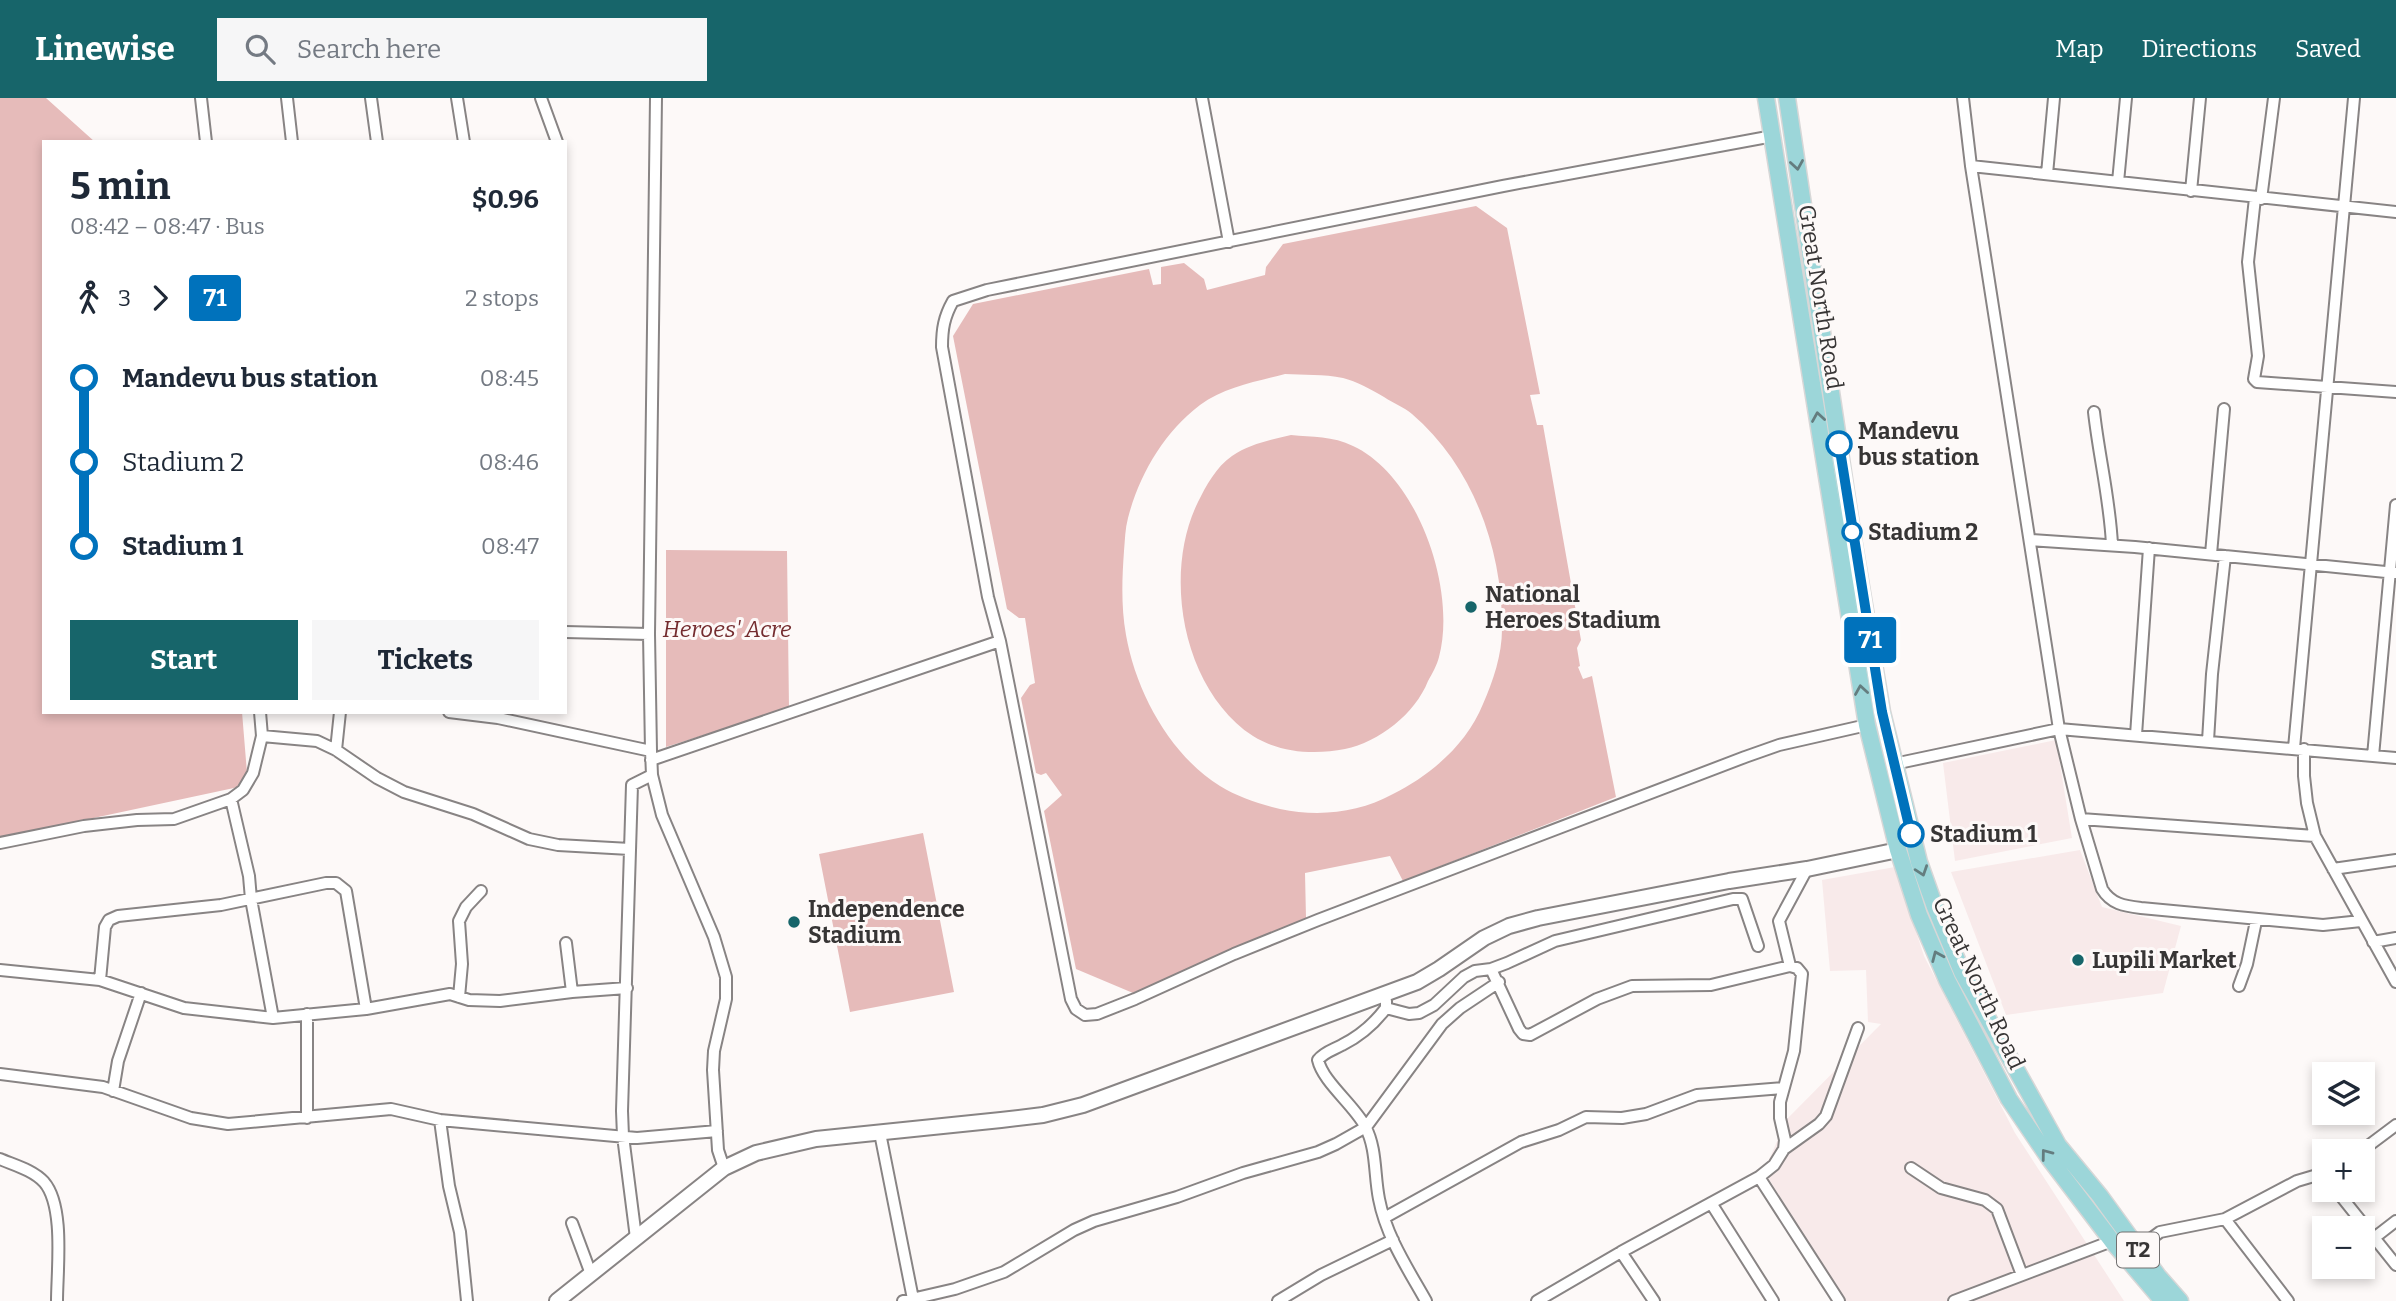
<!DOCTYPE html>
<html lang="en">
<head>
<meta charset="utf-8">
<style>
	body { margin:0; font-family:Bitter,serif; background:#f6f6f7; color:#1f2937; height:100vh; display:flex; flex-direction:column; font-size:26px; white-space:nowrap }
	* { box-sizing:border-box; margin:0 }
	p { font-size:23px; color:#747a83 }
	.icon { flex:none; width:38px; height:38px; fill:none; stroke:currentColor; stroke-width:2; stroke-linecap:round; stroke-linejoin:round }
	.map { position:relative; flex:1; overflow:hidden }
	.side { position:absolute; left:42px; top:42px; width:525px; height:574px; display:flex; flex-direction:column; background:#fff; border-radius:0px; box-shadow:0 4px 10px #0003 }
	.side>* { flex:none }
	.badge { padding:0 14px; border-radius:5px; font-size:24px; line-height:46px }
	.buttons { position:absolute; left:2312px; top:964px; display:grid; gap:14px }
	.buttons a { display:grid; place-items:center; width:63px; height:63px; border-radius:0px; background:#fff; box-shadow:0 4px 10px #0003; font-size:35px }
	.map>.badge { position:absolute; translate:-50% -50%; box-shadow:0 0 0 4px #fff }
	.legs { display:flex; align-items:center; gap:10px; height:77px; padding:0 28px; font-size:23px }
	.legs p { margin-inline-start:auto }
	.headline { display:flex; align-items:center; justify-content:space-between; height:119px; padding:0 28px }
	h1 { font-size:38px; font-weight:700; line-height:52px }
	.primary-button { display:flex; gap:14px; margin-top:auto; padding:14px 28px }
	.primary-button a { flex:1; height:80px; border-radius:0px; background:#17656a; color:#fff; font-size:28px; font-weight:700; line-height:80px; text-align:center }
	.primary-button a+a { background:#f6f6f7; color:#1f2937 }
	ul { padding:0 28px; list-style:none }
	li { display:flex; align-items:center; gap:24px; height:84px; font-size:26px }
	li i { display:grid; place-items:center; width:10px; height:100%; margin:0 9px; background:currentColor }
	li i::after { content:''; width:18px; height:18px; margin:-9px; border:5px solid; border-radius:50%; background:#fff }
	li p { margin-inline-start:auto }
	li:first-child i { background:linear-gradient(#0000 50%,currentColor 0) }
	li:last-child i { background:linear-gradient(currentColor 50%,#0000 0) }
	header { display:flex; align-items:center; gap:42px; box-sizing:border-box; height:98px; padding:0 35px; background:#17656a; color:#fff }
	header strong { font-size:33px }
	nav { display:flex; gap:38px; margin-inline-start:auto; font-size:24px }
	.search { width:490px; height:63px; background:#f6f6f7; display:flex; align-items:center; gap:18px; box-sizing:border-box; padding:0 24px; border-radius:0px; color:#747a83; font-size:26px }
	.map>svg:first-child { display:block }
	.built { fill:#f8eaea }
	.green { fill:#e6bbba; fill-rule:evenodd }
	.lines { fill:none; stroke-linecap:round; stroke-linejoin:round }
	.street-casing { stroke:#888484; stroke-width:14 }
	.secondary-casing { stroke:#888484; stroke-width:18 }
	.primary-casing { stroke:#d7d7d7; stroke-width:19 }
	.street { stroke:#fff; stroke-width:10 }
	.secondary { stroke:#fff; stroke-width:14 }
	.primary { stroke:#9cd6d9; stroke-width:16 }
	.oneway { stroke:#647d7f }
	.line-1-casing { stroke:#fff; stroke-width:16 }
	.line-1 { stroke:#0072bc; stroke-width:10 }
	.stop-1-dot { fill:#fff; stroke:#0072bc; stroke-width:3.5 }
	.poi-dot { fill:#17656a; stroke:#fdf9f8; stroke-width:2.5 }
	.labels { text-anchor:middle; dominant-baseline:central; stroke-width:6; stroke-linejoin:round; paint-order:stroke }
	.shield { fill:#fdf9f8; stroke:#727070; stroke-width:2 }
	.shield-label { font-size:21px; font-weight:bold; fill:#373535 }
	.street-label { font-size:23px; fill:#373535; stroke:#fdf9f8 }
	.stop-label { font-size:23px; font-weight:bold; fill:#373535; stroke:#fdf9f8; text-anchor:start }
	.poi-label { font-size:23px; font-weight:bold; fill:#373535; stroke:#fdf9f8; text-anchor:start }
	.park-label { font-size:23px; font-style:italic; fill:#742c2f; stroke:#fdf9f8 }
</style>
</head>
<body>
<header>
<strong>Linewise</strong>
<div class="search"><svg class="icon" aria-label="search" viewBox="0 0 24 24"><circle cx="10" cy="10" r="6"/><path d="M15 15l6 6"/></svg>Search here</div>
<nav><a>Map</a><a>Directions</a><a>Saved</a></nav>
</header>
<div class="map">
<svg width="2396" height="1203" viewBox="0 0 2396 1203">
	<rect width="100%" height="100%" fill="#fdf9f8"/>
	<path class="built" d="M2056 642 2072 740 1955 763 1943 665Z
		M2080 752 2102 809 2181 828 2163 895 2006 917 1951 774Z
		M1895 769 1924 858 2015 1035 2124 1203H1844L1764 1073 1787 1021 1881 926 1868 924 1866 872 1830 873 1822 782Z"/>
	<path class="green" d="M0 0H46L95 44H44V614H242L248 687 0 740Z
		M1476 108 1507 130 1540 296 1530 297 1537 327H1543L1581 542 1577 550 1580 568 1578 569 1583 581 1592 578 1616 699 1403 783 1390 758 1305 775 1306 820 1133 895 1076 871 1044 713 1062 697 1046 675 1041 677 1036 675 1021 600 1030 587 1035 585 1025 520H1019L1007 511 953 238 973 206 1149 171 1153 187 1161 186V169L1184 165 1204 181 1207 192 1265 177 1266 169 1283 146ZM1285 276C1303 277 1324 276 1343 280 1356 283 1372 292 1384 299 1393 305 1404 309 1412 316 1473 368 1503 452 1502 531 1502 557 1493 583 1483 606 1467 646 1431 677 1393 696 1358 715 1319 719 1280 711 1259 706 1238 699 1220 688 1170 657 1136 594 1126 537 1121 509 1122 481 1124 453 1125 442 1125 431 1128 420 1139 377 1164 334 1200 307 1225 289 1255 284 1285 276Z
		M1291 337C1312 339 1333 338 1353 348 1418 378 1457 492 1439 559 1437 567 1432 576 1428 583 1415 616 1379 644 1345 651 1315 657 1280 655 1253 638 1183 592 1162 477 1198 404 1206 388 1216 369 1232 358 1250 346 1270 342 1291 337Z
		M666 452 787 453 789 610 666 649Z
		M923 735 954 894 850 914 819 756Z"/>
	<g class="lines">
		<g class="street-casing">
			<path id="street" d="M201 0 206 44
				M287 0 292 44
				M371 0 377 44
				M457 0 464 44
				M541 0 557 44
				M656 0 649 536 651 653 652 677 662 717 714 839 726 879V901L714 953 713 972 718 1052 724 1070
				M1202 0 1229 144
				M1963 0 1971 68 2059 631 2081 721 2102 791C2111 806 2124 808 2141 810L2323 827 2361 823
				M1773 38 1503 88 987 192 953 203C944 219 942 231 942 249L988 499 1000 543 1071 901 1076 911 1085 917 1097 916 1135 901 1234 856 1318 822 1745 659 1779 647 1867 627
				M1971 68 2396 114
				M2047 76 2054 0
				M2118 84 2126 0
				M2191 93 2200 0
				M2255 100 2248 164 2258 258 2254 281 2257 284 2396 294
				M2261 101 2274 0
				M2094 314C2099 359 2110 402 2112 447
				M2030 442 2135 449 2396 475
				M2211 456 2224 311
				M565 534 649 536
				M449 614 498 620 651 653
				M2136 637 2149 450
				M262 638 317 643 336 652 377 680 404 694 473 716 529 741 558 747 630 751
				M2208 643 2212 576 2225 458
				M2294 650 2354 0
				M2304 651V678L2307 705 2315 738 2396 884
				M336 652 340 614
				M2373 658 2396 407
				M651 662 1000 543
				M1894 666 2059 631 2396 660
				M231 701 249 778 251 801 273 920
				M2081 721 2315 738
				M0 745 84 728 137 722 174 721 231 701 243 692 253 675 262 638 260 614
				M2333 771 2396 762
				M2373 844 2396 840
				M566 845 572 894
				M1790 868 1779 823 1807 771
				M1491 871 1519 931 1523 936 1530 937 1597 901 1632 888 1711 887 1790 868 1797 870 1802 876 1794 953 1780 1004V1020L1785 1042 1784 1051 1774 1067 1759 1079 1621 1154 1537 1203
				M0 872 100 882 184 910 273 920 366 911 450 896 469 902 500 903 572 894 627 890
				M100 882 105 829 109 822 118 818 221 807 326 785H336L346 793 366 911
				M2239 888 2247 866 2256 823
				M459 899 462 866 459 823 466 809 481 793
				M1386 903V910C1374 926 1360 938 1342 947 1333 952 1324 954 1318 962 1323 984 1353 1006 1365 1028 1377 1051 1374 1076 1379 1101 1386 1138 1408 1171 1426 1203
				M1386 910 1409 916 1419 915 1434 907 1464 879 1475 873 1491 871 1507 865 1555 843 1733 801H1742L1758 848
				M307 916V1020
				M0 976 103 989 191 1020 228 1026 391 1011 440 1022 637 1040 717 1033
				M113 993 118 963 141 895
				M440 1022 449 1088 460 1134 467 1203
				M880 1035 913 1201
				M1784 1051 1819 1026 1826 1018 1858 930
				M2360 1054 2396 1027
				M0 1061C14 1067 33 1072 44 1084 65 1108 57 1172 57 1203
				M1911 1070 1941 1090 1985 1102 1997 1111 2022 1177
				M1759 1079 1839 1203
				M2336 1092 2396 1167
				M1711 1105 1773 1203
				M1384 1120 1521 1044 1559 1032 1586 1019 1622 1020 1646 1016 1697 997 1783 990
				M2225 1121 2288 1203
				M572 1125 591 1176
				M636 1140 623 1038 622 1013 632 687 652 677
				M2374 1140 2396 1123
				M2137 1151 2160 1134 2225 1121 2297 1083 2324 1075
				M1621 1154 1654 1203
				M903 1203 955 1191 1004 1174 1074 1132 1094 1123 1177 1099 1243 1075 1318 1054 1336 1046 1366 1029 1442 926 1460 910 1499 884
				M1278 1203 1321 1177 1393 1142
				M1954 1203 2112 1143"/>
		</g>
		<g class="secondary-casing">
			<path id="secondary" d="M557 1203 724 1070 756 1055 816 1041 1001 1022 1043 1017 1083 1007 1417 884 1439 871 1484 840 1509 828 1538 820 1729 783 1807 771 1898 752"/>
		</g>
		<g class="primary-casing">
			<path id="primary" d="M1766 0 1867 627 1898 752 1919 817 1947 882 2009 1001 2049 1060 2112 1143 2163 1203
				M1787 0 1853 441 1882 614 1919 764 1935 809 1962 874 2058 1047 2100 1098 2158 1178 2180 1203"/>
		</g>
		<use href="#street" class="street"/>
		<use href="#secondary" class="secondary"/>
		<use href="#primary" class="primary"/>
	</g>
	<defs><path id="oneway-chevron" d="M-2-3.5L2.5 0L-2 3.5" fill="none" stroke-width="1.6" stroke-linecap="round" stroke-linejoin="round" transform="scale(1.75)"/></defs>
	<g class="oneway">
		<use href="#oneway-chevron" transform="translate(1797 67) rotate(81)"/>
		<use href="#oneway-chevron" transform="translate(1818 319) rotate(-99)"/>
		<use href="#oneway-chevron" transform="translate(1861 592) rotate(-99)"/>
		<use href="#oneway-chevron" transform="translate(1922 773) rotate(71)"/>
		<use href="#oneway-chevron" transform="translate(1937 858) rotate(-113)"/>
		<use href="#oneway-chevron" transform="translate(2046 1056) rotate(-127)"/>
	</g>
	<g class="lines">
		<g class="line-1-casing">
			<path id="line-1" d="M1839 346 1882 614 1911 736"/>
		</g>
		<use href="#line-1" class="line-1"/>
	</g>
	<g class="stop-1-dot">
		<circle cx="1839" cy="346" r="12"/>
		<circle cx="1852" cy="434" r="9"/>
		<circle cx="1911" cy="736" r="12"/>
	</g>
	<g class="poi-dot">
		<circle cx="1471" cy="509" r="7"/>
		<circle cx="794" cy="824" r="7"/>
		<circle cx="2078" cy="862" r="7"/>
	</g>
	<g class="labels">
		<rect class="shield" x="2117" y="1134.5" width="42" height="35" rx="5"/>
		<g class="shield-label">
			<text x="2138" y="1152">T2</text>
		</g>
		<g class="street-label">
			<text transform="translate(1821 199) rotate(81)">Great North Road</text>
			<text transform="translate(1979 885) rotate(65)">Great North Road</text>
		</g>
		<g class="stop-label">
			<text x="1858" y="333">Mandevu<tspan x="1858" dy="26">bus station</tspan></text>
			<text x="1868" y="434">Stadium 2</text>
			<text x="1930" y="736">Stadium 1</text>
		</g>
		<g class="poi-label">
			<text x="1485" y="496">National<tspan x="1485" dy="26">Heroes Stadium</tspan></text>
			<text x="808" y="811">Independence<tspan x="808" dy="26">Stadium</tspan></text>
			<text x="2092" y="862">Lupili Market</text>
		</g>
		<g class="park-label">
			<text x="727" y="531">Heroes' Acre</text>
		</g>
	</g>
</svg>
<div class="buttons">
<a><svg class="icon" aria-label="layers" viewBox="0 0 24 24"><path d="M12 4l9 5-9 5-9-5zM3 14l9 5 9-5"/></svg></a>
<a>+</a>
<a>−</a>
</div>
<b class="badge" style="left:1870px;top:542px;background:#0072bc;color:#fff">71</b>
<section class="side">
<div class="headline"><div><h1>5 min</h1><p>08:42 – 08:47 · Bus</p></div><b>$0.96</b></div>
<div class="legs"><svg class="icon" aria-label="walk" viewBox="0 0 24 24"><circle cx="13" cy="4" r="2"/><path d="M13 8l-2 6 4 7M11 14l-3 7M7 12l3-4h3l4 4"/></svg>3<svg class="icon" aria-label="forward" viewBox="0 0 24 24"><path d="M9 5l7 7-7 7"/></svg><b class="badge" style="background:#0072bc;color:#fff">71</b><p>2 stops</p></div>
<ul>
<li><i style="color:#0072bc"></i><b>Mandevu bus station</b><p>08:45</p></li>
<li><i style="color:#0072bc"></i><span>Stadium 2</span><p>08:46</p></li>
<li><i style="color:#0072bc"></i><b>Stadium 1</b><p>08:47</p></li>
</ul>
<div class="primary-button"><a>Start</a><a>Tickets</a></div>
</section>
</div>
</body>
</html>
